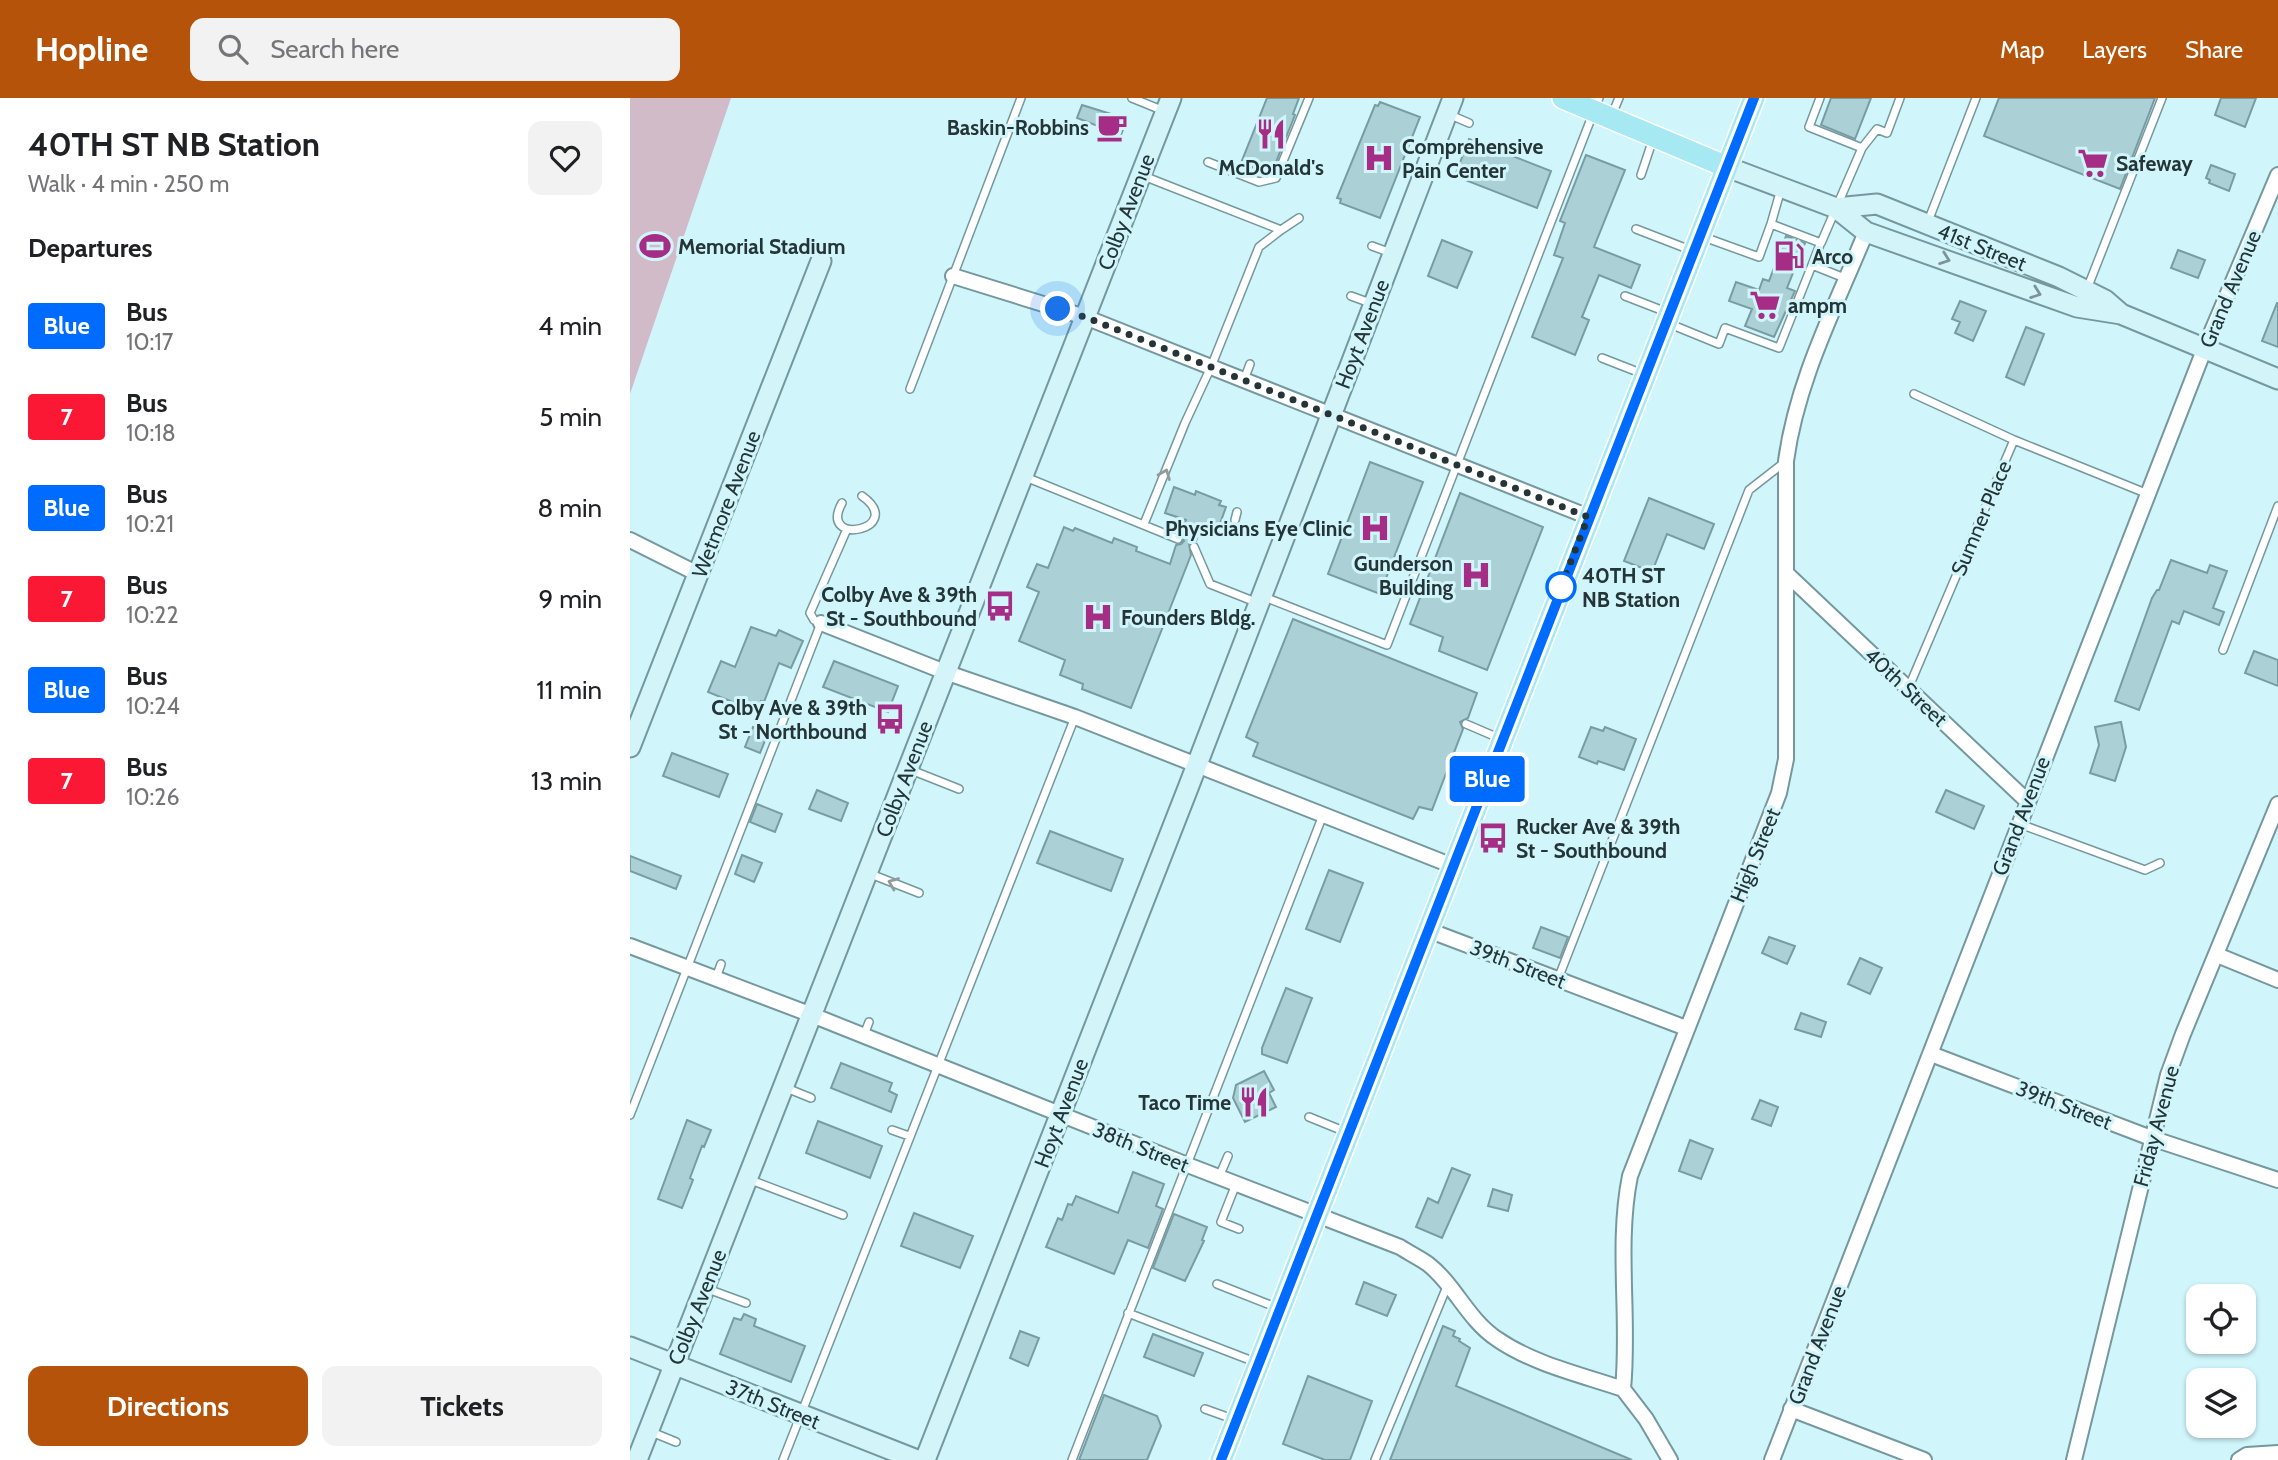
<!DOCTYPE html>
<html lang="en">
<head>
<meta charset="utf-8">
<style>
	body { margin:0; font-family:Cabin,sans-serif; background:#f2f2f2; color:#202124; height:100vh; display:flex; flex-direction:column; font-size:26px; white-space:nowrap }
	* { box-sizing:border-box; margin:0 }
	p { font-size:23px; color:#757577 }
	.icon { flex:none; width:38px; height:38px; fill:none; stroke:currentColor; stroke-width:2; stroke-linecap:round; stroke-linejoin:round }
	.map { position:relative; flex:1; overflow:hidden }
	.details { display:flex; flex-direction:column; background:#fff; width:630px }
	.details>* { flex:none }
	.badge { padding:0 14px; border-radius:5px; font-size:24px; line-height:46px }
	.fabs { position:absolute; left:1556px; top:1186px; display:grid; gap:14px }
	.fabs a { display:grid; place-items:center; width:70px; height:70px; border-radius:14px; background:#fff; box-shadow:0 2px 5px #0004; font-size:35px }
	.you { position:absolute; width:35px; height:35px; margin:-18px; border:5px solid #fff; border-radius:50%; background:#1a73e8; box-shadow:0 0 0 10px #1a73e833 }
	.map>.badge { position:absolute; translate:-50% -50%; box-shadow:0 0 0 4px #fff }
	h2 { padding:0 28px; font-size:26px; line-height:63px }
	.round { display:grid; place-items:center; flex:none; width:74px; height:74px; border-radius:14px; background:#f2f2f2 }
	.head { display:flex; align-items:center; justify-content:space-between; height:119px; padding:0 28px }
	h1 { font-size:33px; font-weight:800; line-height:52px }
	.button { display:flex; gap:14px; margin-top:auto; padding:14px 28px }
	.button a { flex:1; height:80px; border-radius:14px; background:#b45309; color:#fff; font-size:28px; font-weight:800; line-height:80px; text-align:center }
	.button a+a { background:#f2f2f2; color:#202124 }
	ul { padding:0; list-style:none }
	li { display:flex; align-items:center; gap:21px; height:91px; padding:0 28px }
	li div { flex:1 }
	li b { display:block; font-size:26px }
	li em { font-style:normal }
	li .badge { min-width:77px; font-weight:700; text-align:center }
	header { display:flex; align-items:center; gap:42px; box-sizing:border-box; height:98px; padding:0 35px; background:#b45309; color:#fff }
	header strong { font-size:33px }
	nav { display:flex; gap:38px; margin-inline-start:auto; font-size:24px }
	.search { width:490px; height:63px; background:#f2f2f2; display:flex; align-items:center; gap:18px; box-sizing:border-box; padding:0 24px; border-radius:14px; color:#757577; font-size:26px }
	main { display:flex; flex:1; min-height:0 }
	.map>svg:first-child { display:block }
	.green { fill:#d2bbc9 }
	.building { fill:#abd0d6; stroke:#799ca2; stroke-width:2 }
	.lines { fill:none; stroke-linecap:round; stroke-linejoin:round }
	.lane-casing { stroke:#74989d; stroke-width:10 }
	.street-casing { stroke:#74989d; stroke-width:18 }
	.secondary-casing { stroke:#74989d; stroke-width:23 }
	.primary-casing { stroke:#fff; stroke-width:24 }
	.lane { stroke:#fff; stroke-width:7 }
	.street { stroke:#fff; stroke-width:14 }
	.secondary { stroke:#d3f4f9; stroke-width:19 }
	.primary { stroke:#a7e9f2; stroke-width:21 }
	.oneway { stroke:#7c9498 }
	.oneway2 { stroke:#929a9a }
	.line-casing { stroke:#fff; stroke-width:16 }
	.line { stroke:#006cff; stroke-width:10 }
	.walk { stroke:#253436; stroke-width:7; stroke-dasharray:0 12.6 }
	.stop-dot { fill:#fff; stroke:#006cff; stroke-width:3.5 }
	.labels { text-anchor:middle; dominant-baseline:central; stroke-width:6; stroke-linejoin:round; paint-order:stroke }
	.poi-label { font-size:21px; font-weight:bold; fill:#253436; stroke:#d0f6fc; text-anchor:start }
	.street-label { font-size:21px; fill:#253436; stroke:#d0f6fc }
	.stop-label { font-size:21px; font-weight:bold; fill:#253436; stroke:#d0f6fc; text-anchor:start }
</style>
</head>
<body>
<header>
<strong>Hopline</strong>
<div class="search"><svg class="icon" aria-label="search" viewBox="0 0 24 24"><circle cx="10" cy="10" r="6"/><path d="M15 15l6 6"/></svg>Search here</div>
<nav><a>Map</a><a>Layers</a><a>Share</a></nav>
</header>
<main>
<section class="details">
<div class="head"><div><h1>40TH ST NB Station</h1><p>Walk · 4 min · 250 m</p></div><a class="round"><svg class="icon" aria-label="heart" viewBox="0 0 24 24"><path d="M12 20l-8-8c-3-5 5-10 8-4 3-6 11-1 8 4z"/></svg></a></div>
<h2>Departures</h2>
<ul>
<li><span class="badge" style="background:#006cff;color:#fff">Blue</span><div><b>Bus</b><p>10:17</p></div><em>4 min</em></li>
<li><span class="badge" style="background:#fb1835;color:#fff">7</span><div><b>Bus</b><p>10:18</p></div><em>5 min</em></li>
<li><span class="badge" style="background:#006cff;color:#fff">Blue</span><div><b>Bus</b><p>10:21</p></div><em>8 min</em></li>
<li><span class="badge" style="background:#fb1835;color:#fff">7</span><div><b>Bus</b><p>10:22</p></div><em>9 min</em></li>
<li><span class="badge" style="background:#006cff;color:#fff">Blue</span><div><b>Bus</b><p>10:24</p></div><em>11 min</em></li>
<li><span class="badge" style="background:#fb1835;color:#fff">7</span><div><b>Bus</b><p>10:26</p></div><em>13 min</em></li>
</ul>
<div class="button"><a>Directions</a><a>Tickets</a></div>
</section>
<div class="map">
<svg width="1648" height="1362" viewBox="0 0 1648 1362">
	<rect width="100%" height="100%" fill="#d0f6fc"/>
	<path class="green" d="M0 0H101L0 296Z"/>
	<path class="building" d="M637 0H669L663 16 665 17 644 69 640 68 637 75 611 65Z
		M1201 0H1241L1225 41 1191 27Z
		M1369 0H1525L1490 91 1354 38Z
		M1591 0H1626L1615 29 1585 17Z
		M750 4 790 19 750 120 710 105 711 101 707 100 745 7 748 8Z
		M452 7 497 21 491 37 447 20Z
		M839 41 921 73 907 110 825 78Z
		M956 57 995 72 964 149 1010 167 1001 190 969 177 952 219 959 222 945 257 902 239 933 160 924 157 935 125 930 123Z
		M1581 67 1605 76 1599 93 1579 85 1580 82 1576 80Z
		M1156 138 1175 145 1157 190 1165 193 1144 239 1115 228 1122 211 1099 203 1106 184 1129 192 1133 181 1139 183Z
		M812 142 842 154 827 190 798 178Z
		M1548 152 1575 162 1568 180 1541 170Z
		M1330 203 1356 213 1343 243 1325 235 1330 224 1322 221Z
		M1647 205H1648V249L1632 243Z
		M1396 229 1414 236 1394 287 1376 279Z
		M740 364 793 384 750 496 698 476Z
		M544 389 565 397 566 393 591 403 589 407 596 409 587 434 572 428 566 443 559 446 561 457 501 610 452 591 453 586 430 577 435 562 389 543 409 494 397 489 407 466 418 470 434 429 443 433 445 430 482 445 484 440 507 449 506 453 540 466 546 447 551 446 554 443 551 436 556 422 535 415Z
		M830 395 913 429 857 572 809 553 813 539 780 526Z
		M1019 400 1084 426 1074 451 1037 436 1022 474 994 463Z
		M1541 462 1577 475 1580 467 1597 473 1583 510 1594 514 1589 527 1554 513 1549 526 1542 523 1509 612 1485 603 1522 500 1527 492H1529Z
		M663 521 847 595 838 620 830 624 833 631 802 712 789 709 783 721 623 658 628 645 616 639Z
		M121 529 146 538 149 532 173 543 161 570 149 565 134 604 131 603 127 614 78 594 91 563 105 569Z
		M1624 553 1648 562V588L1615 575Z
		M204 563 268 588 258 614 193 589Z
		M1491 624 1496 649 1485 683 1460 675 1469 647 1465 629Z
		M123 629 138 635 130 655 115 649Z
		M961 629 973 633 975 629 1006 641 994 672 968 663 967 666 949 659Z
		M42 655 98 676 89 699 33 678Z
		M187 692 218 705 211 723 179 711Z
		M1316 692 1354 708 1344 731 1306 714Z
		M127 706 152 716 145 734 120 724Z
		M420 733 493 761 481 793 407 765Z
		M112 757 132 765 124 784 105 776Z
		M0 758 51 778 46 791 0 773Z
		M699 772 733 785 710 844 676 831Z
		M911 829 938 839 930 860 903 850Z
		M1139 839 1165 848 1157 866 1132 855Z
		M1230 860 1252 870 1240 896 1218 886Z
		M656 890 682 900 657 965 632 956V950Z
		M1171 915 1196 924 1191 939 1165 931Z
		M211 965 262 985 259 993 267 997 261 1014 201 990Z
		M634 973 644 992 639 995 646 1009 615 1024 603 1000 606 987Z
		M1130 1002 1148 1009 1141 1028 1122 1021Z
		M57 1022 81 1032 74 1049 72 1048 60 1080 63 1082 52 1110 28 1101Z
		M188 1023 252 1048 240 1080 176 1055Z
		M1060 1042 1083 1051 1071 1081 1049 1073Z
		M822 1070 840 1077 812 1140 786 1129 798 1100 808 1105Z
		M503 1074 534 1086 526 1108 533 1111 518 1150 498 1142 484 1176 416 1149 428 1120 432 1122 438 1106 442 1107 446 1098 488 1115Z
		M863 1091 882 1097 878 1113 858 1108Z
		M284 1115 343 1138 330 1170 271 1148Z
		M544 1116 577 1129 572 1142 574 1143 555 1183 523 1170Z
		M734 1184 766 1197 757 1218 726 1206Z
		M114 1216 126 1221 124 1228 175 1248 161 1284 90 1256 104 1220 111 1222Z
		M813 1228 825 1233 823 1238 830 1241 829 1243 840 1250 826 1288 1002 1362H760Z
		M390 1233 409 1240 398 1268 380 1260Z
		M523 1236 573 1255 564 1278 514 1259Z
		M678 1278 742 1303 720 1362H695L653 1346Z
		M474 1297 527 1318 531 1328 517 1362H449Z"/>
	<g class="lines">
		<g class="lane-casing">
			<path id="lane" d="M502 0 534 13
				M1190 0 1179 29 1232 50
				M818 16 839 25
				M981 19 989 0
				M578 64 629 84 646 80 679 0
				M511 77 651 132 629 149 581 269 555 325 514 426
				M1011 77 1023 41
				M1151 91 1141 126 1191 145 1232 50 1247 31 1257 35 1270 0
				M1297 126 1346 0
				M1006 131 1063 153
				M651 132 669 120
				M1071 138 1129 159 1141 126
				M1191 144 1182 167 1217 181
				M742 148 761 155
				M1457 191 1532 0
				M721 198 743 206
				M995 198 1039 215
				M1040 226 1089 246 1095 230 1149 250 1182 167
				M972 260 1013 276
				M614 282 620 266
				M280 291 391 0
				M1284 296 1384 342 1518 396
				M393 378 548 441
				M212 405C187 450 278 431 232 398
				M605 422 607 414
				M564 449 580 486 628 505
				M632 498 757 547 969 0
				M1593 552 1648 408
				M1278 591 1384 342
				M836 626 871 641
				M281 672 329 691
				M1390 726 1515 772 1530 765
				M238 775 289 795
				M86 880 91 866
				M928 881 1119 392 1155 364
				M234 937 239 924
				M154 989 181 1000
				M0 1017 191 525 184 522 180 515 217 431
				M679 1019 716 1034
				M262 1032 279 1038
				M589 1079 598 1058
				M118 1081 213 1117
				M606 1086 591 1124 609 1131
				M587 1186 648 1210
				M75 1190 116 1205
				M498 1215 625 1264
				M575 1311 603 1321
				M19 1333 46 1344
				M153 1362 445 619
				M442 1362 693 717
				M745 1362 818 1186"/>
		</g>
		<g class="street-casing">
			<path id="street" d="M323 178 455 219 959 419
				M0 442 68 476
				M1156 475 1397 703
				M191 525 315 574 445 619 823 768
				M798 832 1056 930
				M0 848 182 917 555 1066 770 1149C779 1155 790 1160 798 1166 825 1187 838 1222 867 1241 903 1266 952 1277 993 1291
				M1587 857 1648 882
				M1301 956 1521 1040 1648 1082
				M1161 1311 1294 1362
				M1040 1362 1016 1321 993 1291C1000 1221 986 1147 1000 1078L1149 695 1156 661V363C1167 282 1205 210 1236 134
				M1142 1362 1518 396 1574 252 1648 77
				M1444 1362 1538 977 1553 936 1648 706
				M1609 1362 1617 1357 1648 1355"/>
		</g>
		<g class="secondary-casing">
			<path id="secondary" d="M1097 69 1206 110 1236 134 1447 209 1491 216 1648 281
				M1206 110 1247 106 1429 179 1475 202 1490 215
				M0 649 191 163
				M0 1249 287 1362
				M7 1362 541 0
				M295 1362 558 690 823 0"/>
		</g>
		<g class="primary-casing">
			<path id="primary" d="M933 0 1097 69
				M591 1362 1124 0"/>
		</g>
		<use href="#lane" class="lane"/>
		<use href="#street" class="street"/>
		<use href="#secondary" class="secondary"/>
		<use href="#primary" class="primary"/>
	</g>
	<defs><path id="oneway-chevron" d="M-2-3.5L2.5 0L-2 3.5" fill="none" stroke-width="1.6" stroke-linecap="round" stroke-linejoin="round" transform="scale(1.75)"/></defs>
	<g class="oneway">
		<use href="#oneway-chevron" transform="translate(1315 161) rotate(20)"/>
		<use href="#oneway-chevron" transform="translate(1406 195) rotate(20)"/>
	</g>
	<g class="oneway2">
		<use href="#oneway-chevron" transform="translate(535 376) rotate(-68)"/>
		<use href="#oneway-chevron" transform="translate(263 785) rotate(-158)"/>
	</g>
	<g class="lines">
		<g class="line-casing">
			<path id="line" d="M591 1362 1124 0"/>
		</g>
		<use href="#line" class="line"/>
		<path class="walk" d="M428 211 455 219 958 419 931 489"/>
	</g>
	<defs>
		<g id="cafe-bare" transform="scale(2.415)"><path d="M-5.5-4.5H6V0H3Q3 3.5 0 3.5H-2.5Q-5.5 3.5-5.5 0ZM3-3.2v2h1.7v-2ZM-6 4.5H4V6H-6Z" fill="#a52d85" stroke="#d0f6fc" stroke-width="2.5" paint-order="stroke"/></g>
		<g id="restaurant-bare" transform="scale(2.415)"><path d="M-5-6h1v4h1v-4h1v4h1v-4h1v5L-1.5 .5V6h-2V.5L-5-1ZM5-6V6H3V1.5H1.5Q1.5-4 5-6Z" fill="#a52d85" stroke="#d0f6fc" stroke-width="2.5" paint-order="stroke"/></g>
		<g id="hospital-bare" transform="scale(2.415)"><path d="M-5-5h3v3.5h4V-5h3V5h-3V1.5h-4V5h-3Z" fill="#a52d85" stroke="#d0f6fc" stroke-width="2.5" paint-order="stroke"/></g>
		<g id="supermarket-bare" transform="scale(2.415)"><path d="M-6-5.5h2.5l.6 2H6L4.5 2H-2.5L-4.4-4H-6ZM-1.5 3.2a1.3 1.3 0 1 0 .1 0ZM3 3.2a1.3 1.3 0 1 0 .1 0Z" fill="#a52d85" stroke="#d0f6fc" stroke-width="2.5" paint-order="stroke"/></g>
		<g id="stadium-bare" transform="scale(2.415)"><path d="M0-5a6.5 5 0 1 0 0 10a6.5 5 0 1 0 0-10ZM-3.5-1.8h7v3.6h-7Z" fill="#a52d85" stroke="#d0f6fc" stroke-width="2.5" paint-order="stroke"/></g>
		<g id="fuel-bare" transform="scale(2.415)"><path d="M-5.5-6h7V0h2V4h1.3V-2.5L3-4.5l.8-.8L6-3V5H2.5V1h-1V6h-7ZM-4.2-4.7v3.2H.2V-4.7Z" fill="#a52d85" stroke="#d0f6fc" stroke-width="2.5" paint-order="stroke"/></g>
		<g id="bus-bare" transform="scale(2.415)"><path d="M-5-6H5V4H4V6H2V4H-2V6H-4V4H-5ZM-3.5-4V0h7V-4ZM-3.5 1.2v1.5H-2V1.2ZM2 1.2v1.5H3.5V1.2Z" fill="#a52d85" stroke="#d0f6fc" stroke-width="2.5" paint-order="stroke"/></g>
	</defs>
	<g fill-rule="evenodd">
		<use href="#cafe-bare" x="482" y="29"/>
		<use href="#restaurant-bare" x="641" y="36"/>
		<use href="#hospital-bare" x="749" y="60"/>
		<use href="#supermarket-bare" x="1463" y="65"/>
		<use href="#stadium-bare" x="25" y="148"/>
		<use href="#fuel-bare" x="1159" y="158"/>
		<use href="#supermarket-bare" x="1135" y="207"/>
		<use href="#hospital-bare" x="745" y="430"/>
		<use href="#hospital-bare" x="846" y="477"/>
		<use href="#bus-bare" x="370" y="508"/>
		<use href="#hospital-bare" x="468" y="519"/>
		<use href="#bus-bare" x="260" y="621"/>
		<use href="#bus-bare" x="863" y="740"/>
		<use href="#restaurant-bare" x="624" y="1004"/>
	</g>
	<circle class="stop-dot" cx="931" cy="489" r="14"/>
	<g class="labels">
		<g class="poi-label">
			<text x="459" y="29" text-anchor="end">Baskin-Robbins</text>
			<text x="772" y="48">Comprehensive<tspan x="772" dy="24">Pain Center</tspan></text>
			<text x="1486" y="65">Safeway</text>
			<text x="641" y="69" text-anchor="middle">McDonald's</text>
			<text x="48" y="148">Memorial Stadium</text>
			<text x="1182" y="158">Arco</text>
			<text x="1158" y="207">ampm</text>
			<text x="722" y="430" text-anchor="end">Physicians Eye Clinic</text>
			<text x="823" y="465" text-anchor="end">Gunderson<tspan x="823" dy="24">Building</tspan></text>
			<text x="347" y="496" text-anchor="end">Colby Ave &amp; 39th<tspan x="347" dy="24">St - Southbound</tspan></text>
			<text x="491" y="519">Founders Bldg.</text>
			<text x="237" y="609" text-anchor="end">Colby Ave &amp; 39th<tspan x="237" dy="24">St - Northbound</tspan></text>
			<text x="886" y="728">Rucker Ave &amp; 39th<tspan x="886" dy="24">St - Southbound</tspan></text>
			<text x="601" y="1004" text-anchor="end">Taco Time</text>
		</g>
		<g class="street-label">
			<text transform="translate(496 114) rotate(-69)">Colby Avenue</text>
			<text transform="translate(1352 149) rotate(22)">41st Street</text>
			<text transform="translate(1600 191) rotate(-67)">Grand Avenue</text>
			<text transform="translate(732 236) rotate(-69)">Hoyt Avenue</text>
			<text transform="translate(96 406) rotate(-69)">Wetmore Avenue</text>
			<text transform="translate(1351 420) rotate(-67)">Sumner Place</text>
			<text transform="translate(1276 589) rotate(43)">40th Street</text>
			<text transform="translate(274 681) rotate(-69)">Colby Avenue</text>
			<text transform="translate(1391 718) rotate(-69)">Grand Avenue</text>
			<text transform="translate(1125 757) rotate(-68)">High Street</text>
			<text transform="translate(888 866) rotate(21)">39th Street</text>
			<text transform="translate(1434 1007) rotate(21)">39th Street</text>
			<text transform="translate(431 1015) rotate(-69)">Hoyt Avenue</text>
			<text transform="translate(1526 1028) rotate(-75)">Friday Avenue</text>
			<text transform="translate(511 1049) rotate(22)">38th Street</text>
			<text transform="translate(67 1209) rotate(-68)">Colby Avenue</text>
			<text transform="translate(1187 1247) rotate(-69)">Grand Avenue</text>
			<text transform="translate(143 1306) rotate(22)">37th Street</text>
		</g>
		<g class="stop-label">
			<text x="952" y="477">40TH ST<tspan x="952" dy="24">NB Station</tspan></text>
		</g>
	</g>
</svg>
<div class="fabs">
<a><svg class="icon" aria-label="locate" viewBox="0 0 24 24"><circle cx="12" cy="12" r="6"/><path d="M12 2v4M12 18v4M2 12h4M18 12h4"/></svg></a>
<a><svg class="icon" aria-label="layers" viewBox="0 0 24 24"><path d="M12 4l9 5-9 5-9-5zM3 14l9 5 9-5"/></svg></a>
</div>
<div class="you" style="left:428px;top:211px"></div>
<b class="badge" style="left:857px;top:681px;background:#006cff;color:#fff">Blue</b>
</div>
</main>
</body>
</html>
